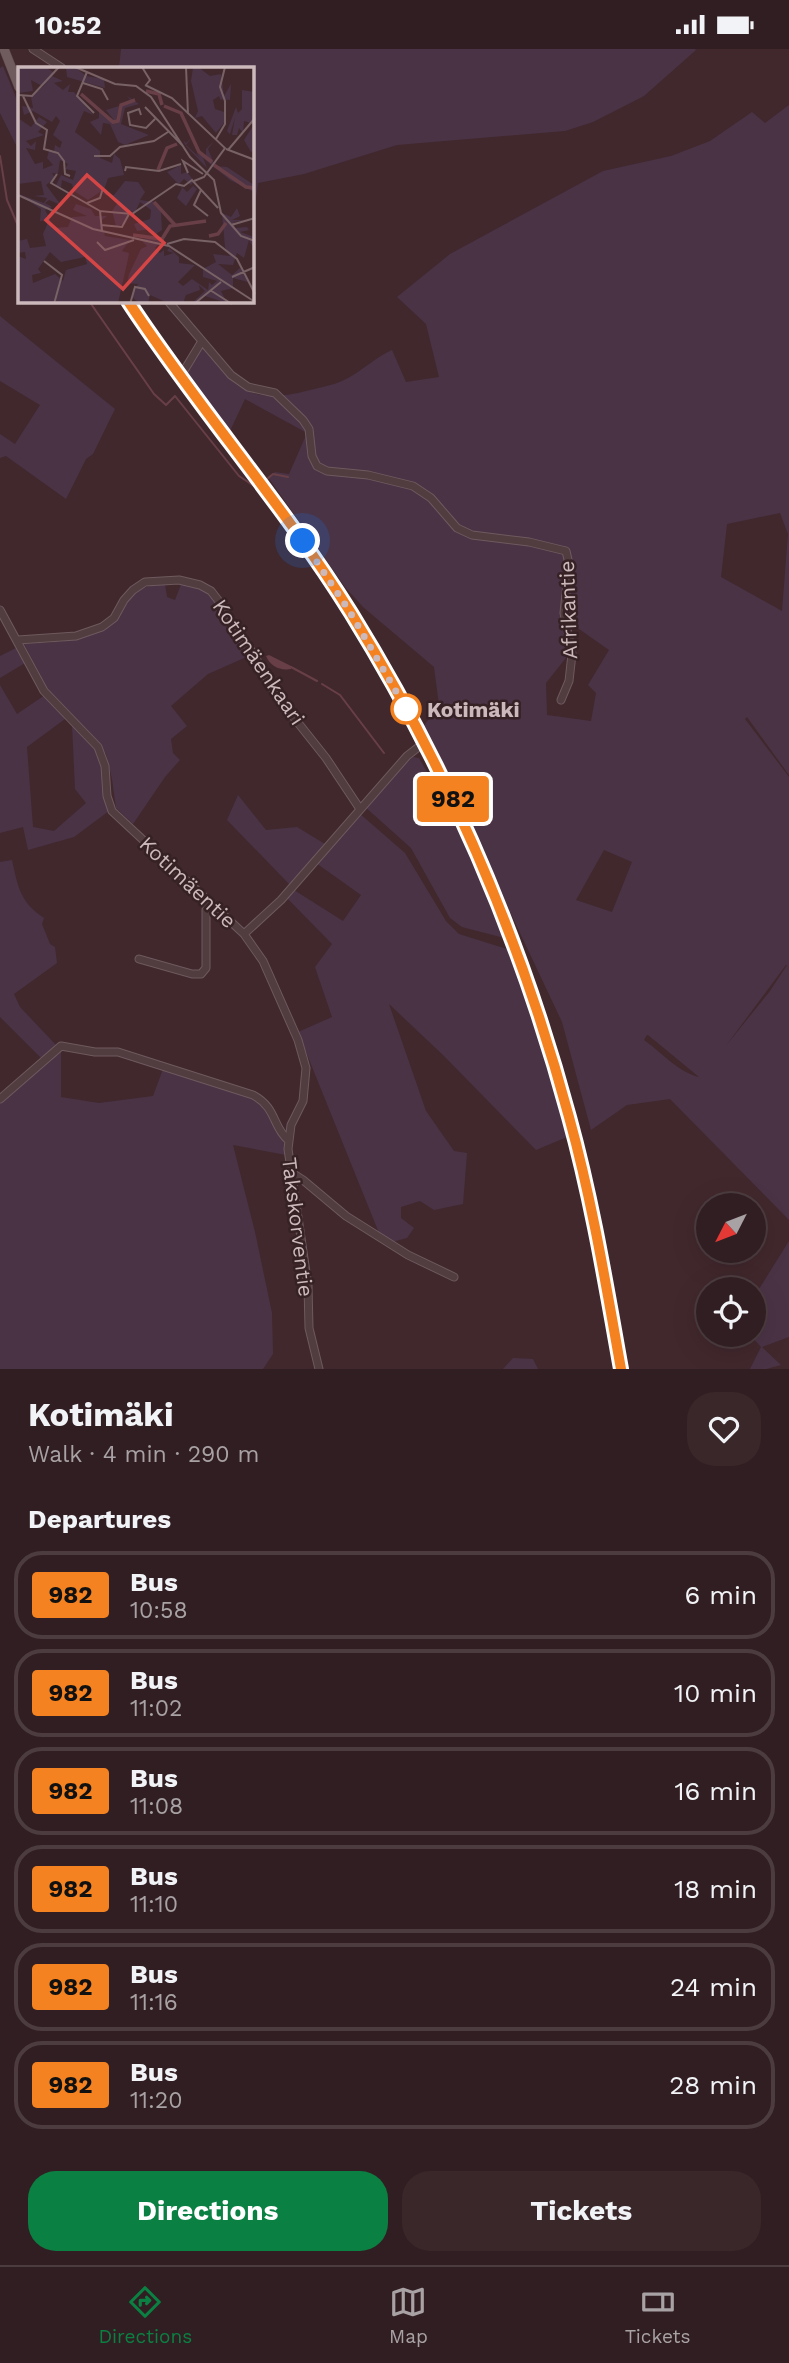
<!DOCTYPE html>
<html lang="en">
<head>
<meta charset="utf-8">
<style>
	body { margin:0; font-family:"Work Sans",sans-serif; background:#39272a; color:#f1f3f6; height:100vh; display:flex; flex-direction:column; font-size:26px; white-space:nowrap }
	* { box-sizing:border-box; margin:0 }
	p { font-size:23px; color:#a8a2a5 }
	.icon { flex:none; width:38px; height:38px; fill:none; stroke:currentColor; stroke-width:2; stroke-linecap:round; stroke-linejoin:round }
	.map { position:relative; height:1320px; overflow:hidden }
	.side { display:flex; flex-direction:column; background:#311e22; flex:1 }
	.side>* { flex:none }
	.badge { padding:0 14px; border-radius:5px; font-size:24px; line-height:46px }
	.needle { width:46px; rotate:228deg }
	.fabs { position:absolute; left:696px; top:1144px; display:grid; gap:14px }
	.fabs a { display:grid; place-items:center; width:70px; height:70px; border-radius:50%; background:#311e22; box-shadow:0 7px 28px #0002,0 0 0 2px #4c3c40; font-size:35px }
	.you { position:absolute; width:35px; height:35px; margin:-18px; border:5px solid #fff; border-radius:50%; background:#1a73e8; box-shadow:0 0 0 10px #1a73e833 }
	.map>.badge { position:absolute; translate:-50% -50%; box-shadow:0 0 0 4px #fff }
	h2 { padding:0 28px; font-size:26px; line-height:63px }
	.round { display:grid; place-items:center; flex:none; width:74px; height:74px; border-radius:28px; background:#39272a }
	.head { display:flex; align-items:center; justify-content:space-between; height:119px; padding:0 28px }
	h1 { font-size:33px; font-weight:700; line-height:52px }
	.primary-button { display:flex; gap:14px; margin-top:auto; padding:14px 28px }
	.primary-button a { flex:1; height:80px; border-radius:28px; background:#0b8043; color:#fff; font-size:28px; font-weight:700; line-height:80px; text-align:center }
	.primary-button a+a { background:#39272a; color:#f1f3f6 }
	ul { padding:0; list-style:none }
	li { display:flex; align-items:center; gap:21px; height:88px; margin:0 14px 10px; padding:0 14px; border:4px solid #4c3c40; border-radius:28px }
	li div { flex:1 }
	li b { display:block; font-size:26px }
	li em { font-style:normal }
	li .badge { min-width:77px; font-weight:700; text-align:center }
	.status { display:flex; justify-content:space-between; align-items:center; height:49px; padding:0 35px; background:#311e22; direction:ltr }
	.status svg { height:19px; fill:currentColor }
	.menu { display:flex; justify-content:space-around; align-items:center; height:98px; border-top:2px solid #4c3c40; background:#311e22; font-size:19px; color:#a8a2a5 }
	.menu a { display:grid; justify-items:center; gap:4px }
	.menu .on { color:#0b8043 }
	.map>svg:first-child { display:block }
	.green { fill:#4a3345; fill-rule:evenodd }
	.water { fill:#683f47 }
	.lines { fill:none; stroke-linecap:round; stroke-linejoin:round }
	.stream { stroke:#683f47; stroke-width:2 }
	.minor-casing { stroke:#6e5a5e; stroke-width:9 }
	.major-casing { stroke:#5a4649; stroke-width:10 }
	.minor { stroke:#513c40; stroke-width:7 }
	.major { stroke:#705b5f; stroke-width:9 }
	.line-casing { stroke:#fff; stroke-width:16 }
	.line { stroke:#f58220; stroke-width:10 }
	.walk { stroke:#cbb9bc; stroke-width:7; stroke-dasharray:0 12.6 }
	.stop-dot { fill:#fff; stroke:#f58220; stroke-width:3.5 }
	.labels { text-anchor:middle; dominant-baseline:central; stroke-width:5; stroke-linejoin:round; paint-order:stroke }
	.street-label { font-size:21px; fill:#cbb9bc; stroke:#362125 }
	.stop-label { font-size:21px; font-weight:bold; fill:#cbb9bc; stroke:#362125; text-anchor:start }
	.inset-river { fill:none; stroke:#683f47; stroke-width:3.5 }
	.inset-road { fill:none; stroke:#786266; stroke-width:2 }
	.view { fill:#d44546; fill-opacity:0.15; stroke:#d44546; stroke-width:3.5 }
	.inset-edge { fill:none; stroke:#cbb9bc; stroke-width:3.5 }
</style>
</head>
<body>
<div class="status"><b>10:52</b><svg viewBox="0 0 49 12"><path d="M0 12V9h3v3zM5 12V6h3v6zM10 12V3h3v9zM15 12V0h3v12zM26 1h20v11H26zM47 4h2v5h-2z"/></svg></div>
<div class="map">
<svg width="789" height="1320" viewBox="0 0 789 1320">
	<rect width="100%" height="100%" fill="#41282d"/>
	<path class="green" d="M121 0H695L696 1 644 47 593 73 565 82 397 96 304 125 258 134 255 157 252 163V19H119Z
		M3 17 19 56V102L0 64V19Z
		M789 56V726L747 668 745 670 789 728V1171L670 1050 627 1056 591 1081 562 973 423 678 439 656 434 618 363 558 345 538 268 428 275 423 289 425 307 384 245 350 230 382 185 328 202 297C234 340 251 356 306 342 317 339 331 337 342 332 360 324 374 309 392 301L406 333 439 328 426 275 397 248 450 205 603 122 671 107 710 92 752 63 765 74ZM780 464 788 485 782 562 721 528 727 475ZM562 568 609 601 588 636 596 644 591 672 547 666 546 634 569 605ZM604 801 632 813 612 863 576 851ZM787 916 770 942 725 998 786 916ZM647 986H648L699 1028C678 1023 662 1004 644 991Z
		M0 267 115 360 93 405 86 410 66 450 6 407 0 409V385L15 395 40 356 0 332Z
		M182 533 199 538 209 544 251 606 208 625 171 657 187 677 171 690 173 704 180 711 165 728 133 775 116 759 112 730 106 705 94 688 49 642 24 595C50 593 80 594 104 580 135 562 118 538 165 535L167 548 175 551Z
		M18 598 25 614 0 629V607Z
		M0 636 17 665 45 646 65 670 27 698 33 778 54 782 86 754 75 740 72 676 97 701 102 718 109 762 74 788 28 801 23 778 0 784Z
		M413 708 419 709 448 760 508 890 462 878 450 869 411 799 364 757 393 725Z
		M238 746 266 781 297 778 325 795 290 836 227 771Z
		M359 764 405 804 446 872 459 885 510 901 530 957 567 1088 536 1101 444 1007 389 955 426 1062 454 1102 467 1104 463 1155 434 1161 420 1152 401 1158V1169L414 1179 407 1189 392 1193 379 1184 298 983 332 968 315 918 332 895 287 849 294 841 343 872 361 846 316 814Z
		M12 811C18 838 20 853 44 869L42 875 50 895 55 898 57 914 14 945 20 958 56 996 42 1010 0 968V813Z
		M61 999V1048L99 1054 153 1047 163 1020C214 1036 280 1041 286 1106L233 1096 255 1183 272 1264 273 1305 263 1320H0V1051Z
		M789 1192V1288L762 1298 781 1316 766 1320H750L761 1298 750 1286H754V1248Z
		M513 1309 533 1310 538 1320H503Z"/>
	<path class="water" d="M269 606 291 617V620C280 622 270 617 266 607Z"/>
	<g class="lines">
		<path class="stream" d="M0 107 7 151 19 179
			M89 252 154 345 166 356 175 347 239 427 254 437
			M267 430 273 425 288 428
			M291 618 317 632
			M322 635 340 646 384 704"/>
		<g class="minor-casing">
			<path id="minor" d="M33 0 62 19
				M168 252 231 326 248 338 275 344 303 371 309 380 312 407 317 417 327 422 368 426 413 437 431 449 457 479 472 486 529 493 566 502 569 515 564 564 572 605 569 632 561 651
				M178 327 182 325 202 292
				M0 561 44 642 98 698 105 717 107 747 112 762 244 885 281 851 407 707 425 693
				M18 591 76 587 102 578 114 569 124 551 133 541 145 533 179 531 200 536 211 542 221 555 232 577 253 604 276 646 326 709 360 760
				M244 885 263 912 298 991 306 1019 303 1052 291 1076 288 1100 308 1237 309 1279 319 1320
				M139 910 192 925H201L206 919V861L210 854
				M0 1050 61 997 95 1003H118L253 1046C277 1059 272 1077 288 1091
				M292 1124 303 1131 346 1167 408 1206 454 1228"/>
		</g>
		<g class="major-casing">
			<path id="major" d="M4 0 19 38
				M128 252C198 359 283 455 351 564 448 721 521 890 569 1068 592 1151 606 1236 621 1320"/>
		</g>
		<use href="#minor" class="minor"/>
		<use href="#major" class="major"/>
	</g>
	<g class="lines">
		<g class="line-casing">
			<path id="line" d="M128 252C198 359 283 455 351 564 448 721 521 890 569 1068 592 1151 606 1236 621 1320"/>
		</g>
		<use href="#line" class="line"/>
		<path class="walk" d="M303 492 350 563 412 670 406 660"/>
	</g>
	<circle class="stop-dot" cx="406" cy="660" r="14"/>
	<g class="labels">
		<g class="street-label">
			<text transform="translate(568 561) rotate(-92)">Afrikantie</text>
			<text transform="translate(259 613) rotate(56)">Kotimäenkaari</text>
			<text transform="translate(188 833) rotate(43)">Kotimäentie</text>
			<text transform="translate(298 1178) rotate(83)">Takskorventie</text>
		</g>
		<g class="stop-label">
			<text x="427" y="660">Kotimäki</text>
		</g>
	</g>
	<g transform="translate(18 18)">
		<rect width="236" height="236" fill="#41282d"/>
		<path d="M0 0H27L37 6 34 9 45 14 36 16 45 23 52 17 50 25H56L75 48 66 44 57 65 82 84V91L94 96 96 87 102 92 106 108 90 111 85 126 96 128 107 114 120 115 127 125 122 133 136 135 143 145 144 163 138 167 133 162 119 164 116 157 132 152 133 143 122 135 117 145 111 144 107 157 98 159 94 144 101 134 82 125 67 135 70 133 56 124 54 117 44 113 43 121 38 118 43 108 55 113 58 104 47 102 50 97 42 93 40 107 34 106 37 111 28 118 43 138 31 133 27 136 34 140 27 143 36 161 50 160 54 150 69 149 55 143 58 137 73 142 77 149H89L83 154 87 169 112 173 104 184 111 186 110 192 100 236H0V189L8 192 7 185 0 186V174L9 172 12 181 28 179 25 167 31 153 28 148V153L22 154 23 142 0 127 26 136 29 131 16 129 26 128 23 114 0 117V51L13 60 21 50 29 55 20 65 26 68 8 74 13 79 18 74 17 83 8 81 17 97 25 95V102L35 98 29 91 31 84H36L37 78 42 81 44 75 35 68 42 54 38 49 34 55 15 44 6 48 4 39 15 41 13 30 30 15 24 19 13 13 15 24 1 26ZM32 185 43 195 67 190 69 197 48 203 45 214 37 207 15 216 14 208 23 206 20 202ZM57 0 68 9 86 12 87 21 49 10 48 1ZM180 0 192 9 203 7 206 29 213 17 212 33 202 32 204 37 201 29 195 33 197 42 206 45V56L198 66 184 49 177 51 180 44 173 14 175 1ZM224 23 236 25V83L233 85 226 73 235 59 233 56 226 54 225 66 221 61 219 68H214L217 51 212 67 209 64 218 40 220 46 224 42ZM109 29 121 37 107 41 103 57 131 68 107 78 100 75 92 57 85 56 83 68 72 55 81 51V42L96 53 88 43 114 35ZM174 70 168 78 182 91 178 86 188 90V82L196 74 190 82 197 99 209 100 236 118V125L212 113 185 91 189 101 168 79 165 73 168 76ZM163 98V107L169 105 176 114 173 118 166 112 161 117 169 125 175 119 179 122 168 139 159 131 164 121 149 105ZM219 141 222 149 214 153H227L216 155 217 161 229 160 231 163 222 165 236 170V182L231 173 226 191 219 186 215 198 200 197 214 208 222 201 230 215 215 211V221L203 224 209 236 187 229 174 236 187 224 181 218 182 223 168 228 165 236H150L132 228 130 236H121L114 230 120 217 109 216 111 207 123 182 129 179 124 174 132 169 144 173 137 181 142 186 146 183V189L156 186 149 184 151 181 161 190V196L177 198 160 215 165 219 174 212 190 223 191 215 194 218 199 214 185 210V202L198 195 195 187 212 189 207 180 204 146 213 150Z" fill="#4a3345" fill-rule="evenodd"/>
		<path class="inset-river" d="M128 24 141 27 144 38M63 27 95 55 100 54 103 38 117 33M146 39 163 46 181 85 194 95M196 98 228 120 237 121M140 103 149 81 159 77M136 135 157 158M115 168 144 172 152 159 188 154M191 169 200 167 208 156"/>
		<path class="inset-road" d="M57 0 97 17 118 19 133 30 172 90 196 113 203 146 223 169 237 174M124 0 132 13 128 18M168 0 170 47M69 5 59 29 76 46M65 16 84 22 90 33M127 18 154 31 207 81 186 110 176 114M0 28 14 29 41 0M5 29 18 56 29 63 26 82 40 86 46 94 47 107 52 109M127 40 165 79M123 48 121 42 110 46 112 58 128 61 137 52M198 72 207 57V34L202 20 207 0M208 82 237 93M210 83 237 51M76 89H92L102 80 136 74 150 65M107 104 108 100 141 104 163 97M170 106 165 94 185 107M39 107 33 116 82 144M183 123 176 138 190 149M0 128 75 162 151 179 237 235M69 136 82 131 85 121M83 158 104 160 111 147M213 158 237 151M84 164 82 144 114 147 158 117 166 119 174 113 200 141M79 175 87 183 116 173M149 177 166 172 197 175 219 192 237 227M26 194 44 208 36 237M214 210 237 200M192 223 214 237M112 237 117 220 127 222 131 229M176 237 203 215"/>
		<path class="view" d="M69 108 146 176 105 222 28 153Z"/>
		<rect width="236" height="236" class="inset-edge"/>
	</g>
</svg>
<div class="fabs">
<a><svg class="needle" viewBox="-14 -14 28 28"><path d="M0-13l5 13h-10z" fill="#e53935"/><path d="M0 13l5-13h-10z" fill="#a8a2a5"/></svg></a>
<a><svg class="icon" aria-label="locate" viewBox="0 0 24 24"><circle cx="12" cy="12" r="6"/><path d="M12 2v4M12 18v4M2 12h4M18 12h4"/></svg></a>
</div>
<div class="you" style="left:303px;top:492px"></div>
<b class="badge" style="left:453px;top:750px;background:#f58220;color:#111">982</b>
</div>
<section class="side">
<div class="head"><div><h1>Kotimäki</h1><p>Walk · 4 min · 290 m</p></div><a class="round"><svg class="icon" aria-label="heart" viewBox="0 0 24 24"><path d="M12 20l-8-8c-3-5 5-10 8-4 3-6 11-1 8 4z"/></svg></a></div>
<h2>Departures</h2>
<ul>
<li><span class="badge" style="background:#f58220;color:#111">982</span><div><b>Bus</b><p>10:58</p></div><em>6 min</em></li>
<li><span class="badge" style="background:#f58220;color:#111">982</span><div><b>Bus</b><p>11:02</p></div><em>10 min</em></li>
<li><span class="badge" style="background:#f58220;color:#111">982</span><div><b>Bus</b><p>11:08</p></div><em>16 min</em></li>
<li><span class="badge" style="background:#f58220;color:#111">982</span><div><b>Bus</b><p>11:10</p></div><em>18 min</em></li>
<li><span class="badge" style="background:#f58220;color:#111">982</span><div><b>Bus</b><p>11:16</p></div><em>24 min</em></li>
<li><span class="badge" style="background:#f58220;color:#111">982</span><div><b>Bus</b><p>11:20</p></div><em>28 min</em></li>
</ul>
<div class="primary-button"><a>Directions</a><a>Tickets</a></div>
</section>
<nav class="menu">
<a class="on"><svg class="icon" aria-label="directions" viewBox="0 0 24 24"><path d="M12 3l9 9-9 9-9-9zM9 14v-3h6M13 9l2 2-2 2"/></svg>Directions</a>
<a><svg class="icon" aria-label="map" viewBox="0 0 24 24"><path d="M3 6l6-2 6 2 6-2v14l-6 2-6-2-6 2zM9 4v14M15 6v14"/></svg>Map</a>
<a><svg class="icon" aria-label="tickets" viewBox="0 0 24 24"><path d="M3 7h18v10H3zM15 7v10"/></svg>Tickets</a>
</nav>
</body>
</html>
